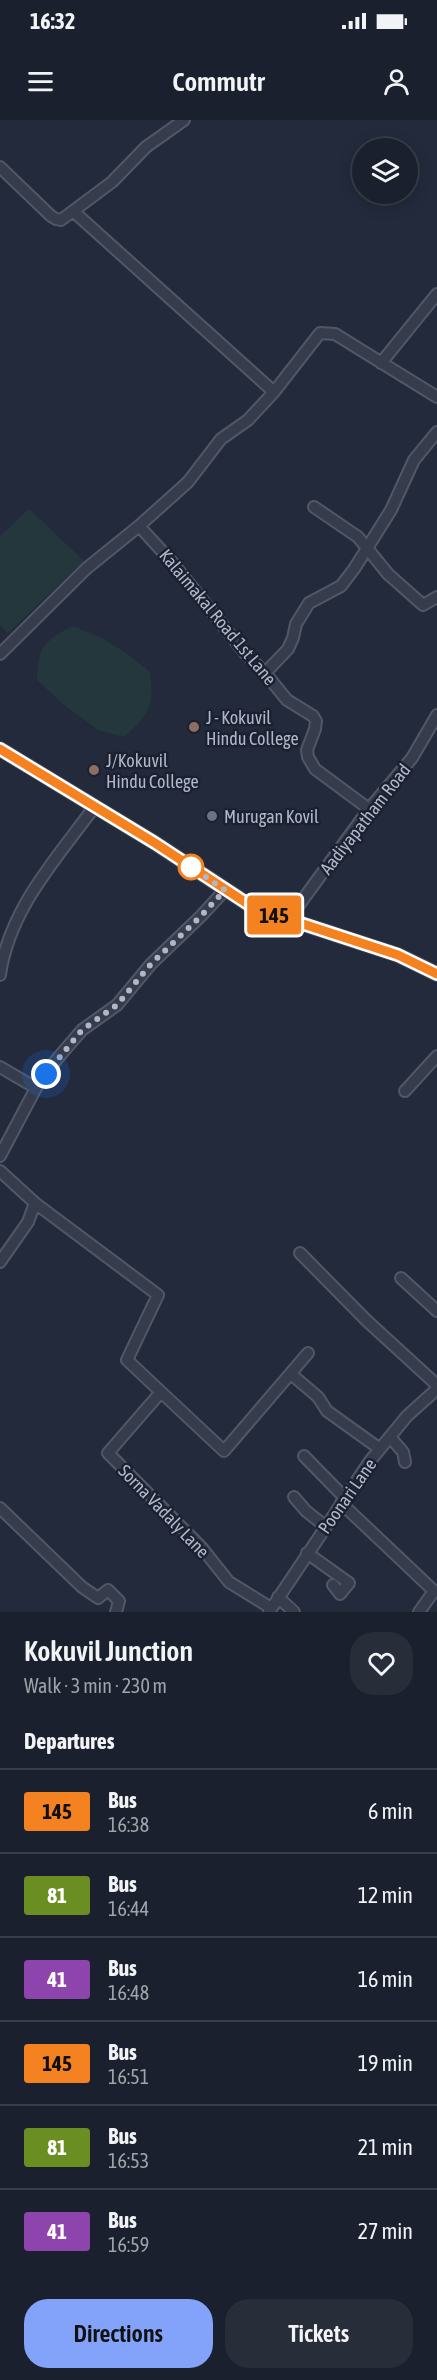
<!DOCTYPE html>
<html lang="en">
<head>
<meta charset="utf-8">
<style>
	body { margin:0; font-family:"Asap Condensed",sans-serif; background:#272d39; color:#f1f3f6; height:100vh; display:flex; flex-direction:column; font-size:22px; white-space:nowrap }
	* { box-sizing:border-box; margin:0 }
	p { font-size:20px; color:#9fa3aa }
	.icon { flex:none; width:33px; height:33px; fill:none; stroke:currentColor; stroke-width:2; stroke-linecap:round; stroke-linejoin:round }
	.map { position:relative; height:1492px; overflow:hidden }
	.details { display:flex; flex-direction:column; background:#1a202d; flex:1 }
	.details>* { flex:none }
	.badge { padding:0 12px; border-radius:4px; font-size:21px; line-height:39px }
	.tools { position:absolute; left:352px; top:18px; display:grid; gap:12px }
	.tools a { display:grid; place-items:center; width:66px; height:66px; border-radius:50%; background:#1a202d; box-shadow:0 3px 15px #0003,0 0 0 2px #383e49; font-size:30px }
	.you { position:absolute; width:30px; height:30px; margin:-15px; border:4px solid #fff; border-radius:50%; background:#1a73e8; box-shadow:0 0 0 9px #1a73e833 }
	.map>.badge { position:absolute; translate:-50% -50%; box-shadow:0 0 0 3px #fff }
	h2 { padding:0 24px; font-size:22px; line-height:54px }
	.round { display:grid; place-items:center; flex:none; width:63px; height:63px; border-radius:24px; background:#272d39 }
	.overview { display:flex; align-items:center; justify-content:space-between; height:102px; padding:0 24px }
	h1 { font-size:28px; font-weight:600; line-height:45px }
	.action { display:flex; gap:12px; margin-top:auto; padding:12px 24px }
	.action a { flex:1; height:69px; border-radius:24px; background:#83a3fa; color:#111; font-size:24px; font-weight:600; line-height:69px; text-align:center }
	.action a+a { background:#272d39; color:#f1f3f6 }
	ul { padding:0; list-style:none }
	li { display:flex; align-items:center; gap:18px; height:84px; padding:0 24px; border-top:2px solid #383e49 }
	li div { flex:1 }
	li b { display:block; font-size:22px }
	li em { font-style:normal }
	li .badge { min-width:66px; font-weight:700; text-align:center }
	.status { display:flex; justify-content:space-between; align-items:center; height:42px; padding:0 30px; background:#1a202d; direction:ltr }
	.status svg { height:16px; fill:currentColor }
	header { display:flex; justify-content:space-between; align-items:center; height:78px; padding:0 24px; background:#1a202d; font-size:27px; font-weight:600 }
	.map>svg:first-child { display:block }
	.green { fill:#24373d }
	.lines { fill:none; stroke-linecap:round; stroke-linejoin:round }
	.minor-casing { stroke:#515767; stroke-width:14 }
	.major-casing { stroke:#3f4555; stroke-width:16 }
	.minor { stroke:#363c4c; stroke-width:10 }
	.major { stroke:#545b6c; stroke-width:14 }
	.line-casing { stroke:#fff; stroke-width:14 }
	.line { stroke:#f58220; stroke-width:9 }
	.walk { stroke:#b1b7c8; stroke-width:6; stroke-dasharray:0 10.8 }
	.education-dot { fill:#8d6e63; stroke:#1b2131; stroke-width:2 }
	.worship-dot { fill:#6b7280; stroke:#1b2131; stroke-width:2 }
	.stop-dot { fill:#fff; stroke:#f58220; stroke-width:3 }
	.labels { text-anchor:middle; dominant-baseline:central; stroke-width:5; stroke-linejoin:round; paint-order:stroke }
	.street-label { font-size:18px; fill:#b1b7c8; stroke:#1b2131 }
	.poi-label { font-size:18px; fill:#b1b7c8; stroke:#1b2131; text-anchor:start }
</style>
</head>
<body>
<div class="status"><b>16:32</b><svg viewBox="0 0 49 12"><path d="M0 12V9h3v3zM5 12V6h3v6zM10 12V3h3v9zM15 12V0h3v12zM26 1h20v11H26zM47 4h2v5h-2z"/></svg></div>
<header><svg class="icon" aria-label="menu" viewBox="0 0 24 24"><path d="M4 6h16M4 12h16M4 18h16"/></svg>Commutr<svg class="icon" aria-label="person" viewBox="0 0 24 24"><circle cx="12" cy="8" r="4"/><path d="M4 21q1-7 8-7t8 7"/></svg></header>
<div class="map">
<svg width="437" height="1492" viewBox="0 0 437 1492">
	<rect width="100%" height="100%" fill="#222a3c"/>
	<path class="green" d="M29 389 84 441 8 513 0 505V416Z
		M72 506C105 517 124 530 150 552 155 585 149 595 124 617L98 610 63 584 37 560C38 527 43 522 72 506Z"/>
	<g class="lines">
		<g class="minor-casing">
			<path id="minor" d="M0 47 51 96 56 99 61 100 112 62 146 27 184 0
				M73 91 274 272
				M381 243 437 174
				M314 387 358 417 388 454 423 485 437 477
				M139 406 171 441 245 533 265 553 287 580 313 596 316 601 315 609 307 630 308 637 315 649 369 689
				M0 534 87 448 139 406 188 362 221 319 248 300 274 272 320 213 335 214 437 277
				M265 553 288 529 293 518 296 504 309 483 341 466 354 449 391 390 414 340 437 312
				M288 800 369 689 412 638 437 595
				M0 855C9 789 57 738 95 686
				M0 947 36 968
				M405 971 437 936
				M0 1036 36 968 57 939 82 910 117 885 151 844 201 796 225 770
				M0 1051 35 1083 28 1102 0 1142
				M35 1083 158 1175 127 1240 161 1272 108 1333 202 1428 229 1462 271 1488
				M300 1133 366 1200 437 1265
				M401 1158 437 1191
				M291 1254 318 1277 327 1291 380 1329
				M161 1272 224 1331 308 1233
				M390 1317 403 1332 405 1342
				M304 1336 345 1378
				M294 1377 306 1391 325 1406
				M341 1383 434 1471 419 1492
				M0 1388 82 1467 98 1478 108 1470 119 1481 116 1492
				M307 1433 349 1463 340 1474 333 1465
				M278 1477 294 1492
				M269 1492 370 1341 407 1296 437 1269"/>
		</g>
		<g class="major-casing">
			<path id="major" d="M0 629 155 723 254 788 398 835 437 854"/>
		</g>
		<use href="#minor" class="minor"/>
		<use href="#major" class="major"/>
	</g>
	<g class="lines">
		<g class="line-casing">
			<path id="line" d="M0 629 155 723 254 788 398 835 437 854"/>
		</g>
		<use href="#line" class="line"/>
		<path class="walk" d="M46 954 82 910 117 885 151 844 201 796 225 770 191 747"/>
	</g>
	<g class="education-dot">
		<circle cx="194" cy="607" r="6"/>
		<circle cx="94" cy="650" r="6"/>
	</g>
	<circle class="worship-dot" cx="212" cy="696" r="6"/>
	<circle class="stop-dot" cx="191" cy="747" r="12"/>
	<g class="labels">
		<g class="street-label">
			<text transform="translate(218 497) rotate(50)">Kalaimakal Road 1st Lane</text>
			<text transform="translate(365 699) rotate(-52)">Aadiyapatham Road</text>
			<text transform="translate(347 1376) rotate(-55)">Poonari Lane</text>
			<text transform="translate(164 1391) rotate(46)">Sorna Vadaly Lane</text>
		</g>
		<g class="poi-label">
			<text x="206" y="597">J - Kokuvil<tspan x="206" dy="21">Hindu College</tspan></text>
			<text x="106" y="640">J/Kokuvil<tspan x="106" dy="21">Hindu College</tspan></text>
			<text x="224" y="696">Murugan Kovil</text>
		</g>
	</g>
</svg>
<div class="tools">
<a><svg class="icon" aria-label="layers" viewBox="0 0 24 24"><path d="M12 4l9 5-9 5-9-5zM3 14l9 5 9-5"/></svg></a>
</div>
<div class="you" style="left:46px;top:954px"></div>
<b class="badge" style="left:274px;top:795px;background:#f58220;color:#111">145</b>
</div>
<section class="details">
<div class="overview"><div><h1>Kokuvil Junction</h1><p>Walk · 3 min · 230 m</p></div><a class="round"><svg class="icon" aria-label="heart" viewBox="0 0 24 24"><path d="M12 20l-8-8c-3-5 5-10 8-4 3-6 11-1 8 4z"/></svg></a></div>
<h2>Departures</h2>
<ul>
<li><span class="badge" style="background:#f58220;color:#111">145</span><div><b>Bus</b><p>16:38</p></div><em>6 min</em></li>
<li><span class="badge" style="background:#6b8e23;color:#fff">81</span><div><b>Bus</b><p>16:44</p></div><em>12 min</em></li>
<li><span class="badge" style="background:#8e44ad;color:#fff">41</span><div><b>Bus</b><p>16:48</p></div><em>16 min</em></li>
<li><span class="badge" style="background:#f58220;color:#111">145</span><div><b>Bus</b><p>16:51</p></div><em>19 min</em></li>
<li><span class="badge" style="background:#6b8e23;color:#fff">81</span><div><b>Bus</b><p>16:53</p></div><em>21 min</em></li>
<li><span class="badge" style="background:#8e44ad;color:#fff">41</span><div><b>Bus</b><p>16:59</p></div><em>27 min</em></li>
</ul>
<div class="action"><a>Directions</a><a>Tickets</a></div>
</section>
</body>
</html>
